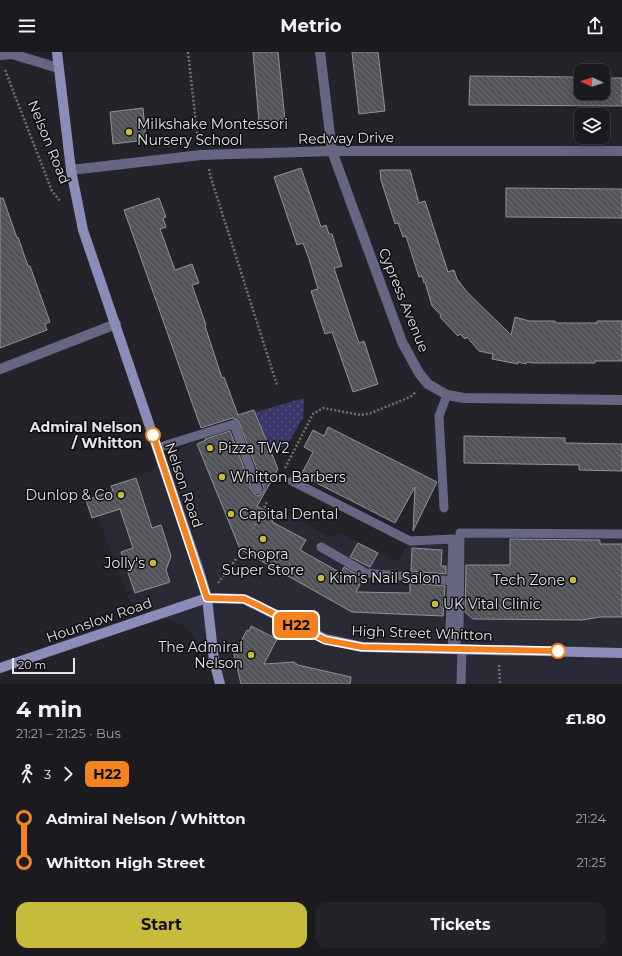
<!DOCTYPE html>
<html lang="en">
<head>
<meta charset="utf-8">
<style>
	body { margin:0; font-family:Montserrat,sans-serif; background:#232328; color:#f1f3f6; height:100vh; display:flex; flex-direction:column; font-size:15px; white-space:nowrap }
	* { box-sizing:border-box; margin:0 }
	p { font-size:13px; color:#9fa1a4 }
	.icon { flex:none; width:22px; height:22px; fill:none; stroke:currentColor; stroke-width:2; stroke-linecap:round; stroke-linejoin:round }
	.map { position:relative; height:632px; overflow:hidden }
	.panel { display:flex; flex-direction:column; background:#1a1a1f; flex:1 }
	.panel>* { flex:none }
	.badge { padding:0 8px; border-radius:6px; font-size:14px; line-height:26px }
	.needle { width:26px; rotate:274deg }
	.buttons { position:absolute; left:574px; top:12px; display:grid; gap:8px }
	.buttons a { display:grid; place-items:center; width:36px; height:36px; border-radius:8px; background:#1a1a1f; box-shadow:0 4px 16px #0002,0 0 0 1px #38383d; font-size:20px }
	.scale { position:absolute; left:12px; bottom:10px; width:63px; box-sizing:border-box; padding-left:4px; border:2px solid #e5e5e9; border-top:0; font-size:11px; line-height:14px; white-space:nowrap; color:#e5e5e9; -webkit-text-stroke:3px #0d0d0f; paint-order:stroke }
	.map>.badge { position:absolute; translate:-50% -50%; box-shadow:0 0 0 2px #fff }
	.legs { display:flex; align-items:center; gap:6px; height:44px; padding:0 16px; font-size:13px }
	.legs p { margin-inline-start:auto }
	.headline { display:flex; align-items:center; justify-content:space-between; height:68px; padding:0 16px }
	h1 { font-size:22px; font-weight:700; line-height:30px }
	.primary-button { display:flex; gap:8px; margin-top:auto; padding:8px 16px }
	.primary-button a { flex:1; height:46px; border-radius:12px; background:#c7bb3c; color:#111; font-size:16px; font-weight:700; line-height:46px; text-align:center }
	.primary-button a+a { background:#232328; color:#f1f3f6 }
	ul { padding:0 16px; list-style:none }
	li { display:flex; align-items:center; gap:14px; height:44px; font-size:15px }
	li i { display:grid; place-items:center; width:6px; height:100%; margin:0 5px; background:currentColor }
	li i::after { content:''; width:10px; height:10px; margin:-5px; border:3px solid; border-radius:50%; background:#1a1a1f }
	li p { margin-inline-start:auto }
	li:first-child i { background:linear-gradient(#0000 50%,currentColor 0) }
	li:last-child i { background:linear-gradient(currentColor 50%,#0000 0) }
	header { display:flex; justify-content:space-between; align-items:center; height:52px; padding:0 16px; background:#1a1a1f; font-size:18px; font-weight:700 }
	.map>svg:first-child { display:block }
	.built { fill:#2a2a36 }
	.park { fill:url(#park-dots) }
	.building { fill:url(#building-back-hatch); stroke:#929299 }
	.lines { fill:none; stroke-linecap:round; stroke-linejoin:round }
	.path { stroke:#717176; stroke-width:2.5; stroke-dasharray:2 2; stroke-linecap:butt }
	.lane { stroke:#666683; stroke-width:9 }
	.street { stroke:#666683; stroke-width:10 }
	.secondary { stroke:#8c8cb9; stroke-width:10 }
	.line-1-casing { stroke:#fff; stroke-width:9 }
	.line-1 { stroke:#f58220; stroke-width:6 }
	.poi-dot { fill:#c7bb3c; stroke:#0d0d0f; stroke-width:1.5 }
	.stop-1-dot { fill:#fff; stroke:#f58220; stroke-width:2 }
	.labels { text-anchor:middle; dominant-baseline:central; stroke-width:3; stroke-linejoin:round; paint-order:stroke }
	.poi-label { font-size:14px; fill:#e5e5e9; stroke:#0d0d0f; text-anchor:start }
	.street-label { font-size:14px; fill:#e5e5e9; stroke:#0d0d0f }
	.stop-label { font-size:14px; font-weight:bold; fill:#e5e5e9; stroke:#0d0d0f; text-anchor:end }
</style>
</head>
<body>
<header><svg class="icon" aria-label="menu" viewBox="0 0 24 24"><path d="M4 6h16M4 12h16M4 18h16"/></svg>Metrio<svg class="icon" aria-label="share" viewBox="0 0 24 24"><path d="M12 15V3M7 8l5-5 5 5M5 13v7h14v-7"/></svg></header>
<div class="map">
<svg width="622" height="632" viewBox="0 0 622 632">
	<defs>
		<pattern id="park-dots" width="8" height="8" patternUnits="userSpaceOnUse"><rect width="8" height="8" fill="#3a376b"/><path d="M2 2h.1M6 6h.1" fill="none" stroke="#565480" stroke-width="1.8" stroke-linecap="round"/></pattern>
		<pattern id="building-back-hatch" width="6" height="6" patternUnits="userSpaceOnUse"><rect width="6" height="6" fill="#53535a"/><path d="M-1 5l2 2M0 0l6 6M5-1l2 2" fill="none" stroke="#6c6c72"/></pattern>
	</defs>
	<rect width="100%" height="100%" fill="#232329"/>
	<path class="built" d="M231 378 259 448 328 484 343 482 398 510 407 494 465 485 622 484V632H229L186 575 130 550 98 465 92 466 85 444 142 424 186 393Z"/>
	<path class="park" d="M304 346 303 366 287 393 271 399 256 360Z"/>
	<path class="building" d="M253 0H278L285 68 259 70Z
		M352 0H378L385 59 359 62Z
		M470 24 577 25 581 26V41H603V26H622V54L469 53Z
		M143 56 146 88 113 92 110 60Z
		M301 116 321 175 326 173 329 182H332L342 214 334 216 359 291 364 289 378 332 353 340 332 280 325 282 311 239 318 237 309 207 303 191 297 193 274 125Z
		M380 118H410L419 151 425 149 448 220 454 218 457 227 467 240 511 283 515 265 529 269H555L556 271H597V269H622V309H595V311H533L527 310 526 312 518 310V312L492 307 493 302 479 299 467 285 465 287 460 282 458 284 440 265 441 263 432 254 425 230 424 231 422 224 419 225 406 184 403 185 398 171 395 172 381 128Z
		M506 136 622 137V166L506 165Z
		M0 146H3L17 186 18 185 28 214H30L50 270 45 272 47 278 0 296Z
		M159 146 166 165 163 166 166 175 160 177 175 218 192 212 199 231 192 233 206 273 205 274 222 326 224 325 238 363 254 358 278 417 257 454 275 464 272 470 306 488 300 498 341 521 344 515 363 526 356 540 410 541V531L445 534 443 564 352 560 240 497 197 392 206 388 205 387 230 379 253 440 257 444 260 443 264 439V436L238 368 232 366 201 376 124 158Z
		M328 375 437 430 413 479 415 435 395 471 301 423 313 400 304 395 313 378 324 384Z
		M464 384 565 386V391L622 392V419L579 418V413L464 411Z
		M136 426 152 476 161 473 171 504 166 518 170 530 135 541 121 500 133 496 120 457 92 466 86 448 113 439 111 434Z
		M510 487 600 488V492H622V565H600L582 568 473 567 465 560 466 513H510Z
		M358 491 378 501 370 515 350 505Z
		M412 496 442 498 441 514H446V522L411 519Z
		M251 574 277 587 264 612 294 610 298 613 351 625 350 632H241L234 602 247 578 249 579Z"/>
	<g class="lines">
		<path class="path" d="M188 0 198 89
			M5 18 52 139 60 149
			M209 117 211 126 277 333
			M285 416 313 362 323 356 361 363 371 361 410 345 416 340
			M253 477 267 450
			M218 531 236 507
			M499 613 500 632"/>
		<path class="lane" d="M157 396 234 372 258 438
			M292 429 410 489 453 487 450 578 454 597
			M444 456 439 364 447 343
			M321 495 366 521 452 529
			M454 596 459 580 460 481 622 482
			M461 632 462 597"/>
		<path class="street" d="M320 0 332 99 402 290 419 321 428 332 447 343 464 346 622 348
			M0 3 12 2 58 16
			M71 118 201 103 332 99H622
			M0 317 116 272"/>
		<path class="secondary" d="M57 0 71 118 83 178 199 519 207 546 214 609 220 632
			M0 616 207 546 244 547 325 587 362 595 622 601"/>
	</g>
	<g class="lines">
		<g class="line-1-casing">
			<path id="line-1" d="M153 383 207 546 244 547 257 553 325 588 362 595 558 599"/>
		</g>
		<use href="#line-1" class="line-1"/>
	</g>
	<g class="poi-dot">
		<circle cx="129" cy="80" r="4"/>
		<circle cx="210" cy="396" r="4"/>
		<circle cx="222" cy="425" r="4"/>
		<circle cx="121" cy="443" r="4"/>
		<circle cx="231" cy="462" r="4"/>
		<circle cx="263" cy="487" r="4"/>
		<circle cx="153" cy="511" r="4"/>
		<circle cx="321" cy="526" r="4"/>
		<circle cx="573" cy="528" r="4"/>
		<circle cx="435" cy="552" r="4"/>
		<circle cx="251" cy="603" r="4"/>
	</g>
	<g class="stop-1-dot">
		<circle cx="153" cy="383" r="7"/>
		<circle cx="558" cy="599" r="7"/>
	</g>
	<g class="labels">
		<g class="poi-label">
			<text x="137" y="72">Milkshake Montessori<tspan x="137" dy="16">Nursery School</tspan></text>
			<text x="218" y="396">Pizza TW2</text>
			<text x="230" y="425">Whitton Barbers</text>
			<text x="113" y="443" text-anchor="end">Dunlop &amp; Co</text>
			<text x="239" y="462">Capital Dental</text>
			<text x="263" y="502" text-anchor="middle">Chopra<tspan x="263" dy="16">Super Store</tspan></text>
			<text x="145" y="511" text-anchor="end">Jolly's</text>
			<text x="329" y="526">Kim's Nail Salon</text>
			<text x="565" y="528" text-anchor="end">Tech Zone</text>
			<text x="443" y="552">UK Vital Clinic</text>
			<text x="243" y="595" text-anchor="end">The Admiral<tspan x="243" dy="16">Nelson</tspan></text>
		</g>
		<g class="street-label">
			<text transform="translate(346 86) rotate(-1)">Redway Drive</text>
			<text transform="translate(49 90) rotate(68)">Nelson Road</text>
			<text transform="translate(404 248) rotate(68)">Cypress Avenue</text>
			<text transform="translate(184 433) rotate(71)">Nelson Road</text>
			<text transform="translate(99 568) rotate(-19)">Hounslow Road</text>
			<text transform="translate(422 581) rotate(2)">High Street Whitton</text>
		</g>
		<g class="stop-label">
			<text x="142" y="375">Admiral Nelson<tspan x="142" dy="16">/ Whitton</tspan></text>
		</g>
	</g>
</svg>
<div class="buttons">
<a><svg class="needle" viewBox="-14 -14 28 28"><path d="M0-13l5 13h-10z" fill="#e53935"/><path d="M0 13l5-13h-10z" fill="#9fa1a4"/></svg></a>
<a><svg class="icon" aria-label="layers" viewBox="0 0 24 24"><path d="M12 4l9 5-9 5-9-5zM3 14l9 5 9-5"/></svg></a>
</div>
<div class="scale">20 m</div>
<b class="badge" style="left:296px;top:573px;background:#f58220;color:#111">H22</b>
</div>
<section class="panel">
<div class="headline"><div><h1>4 min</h1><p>21:21 – 21:25 · Bus</p></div><b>£1.80</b></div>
<div class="legs"><svg class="icon" aria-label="walk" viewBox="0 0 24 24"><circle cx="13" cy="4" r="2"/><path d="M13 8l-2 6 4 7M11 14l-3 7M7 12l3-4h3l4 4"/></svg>3<svg class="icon" aria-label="forward" viewBox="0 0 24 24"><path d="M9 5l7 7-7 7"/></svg><b class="badge" style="background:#f58220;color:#111">H22</b></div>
<ul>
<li><i style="color:#f58220"></i><b>Admiral Nelson / Whitton</b><p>21:24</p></li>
<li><i style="color:#f58220"></i><b>Whitton High Street</b><p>21:25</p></li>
</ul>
<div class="primary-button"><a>Start</a><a>Tickets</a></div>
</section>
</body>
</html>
